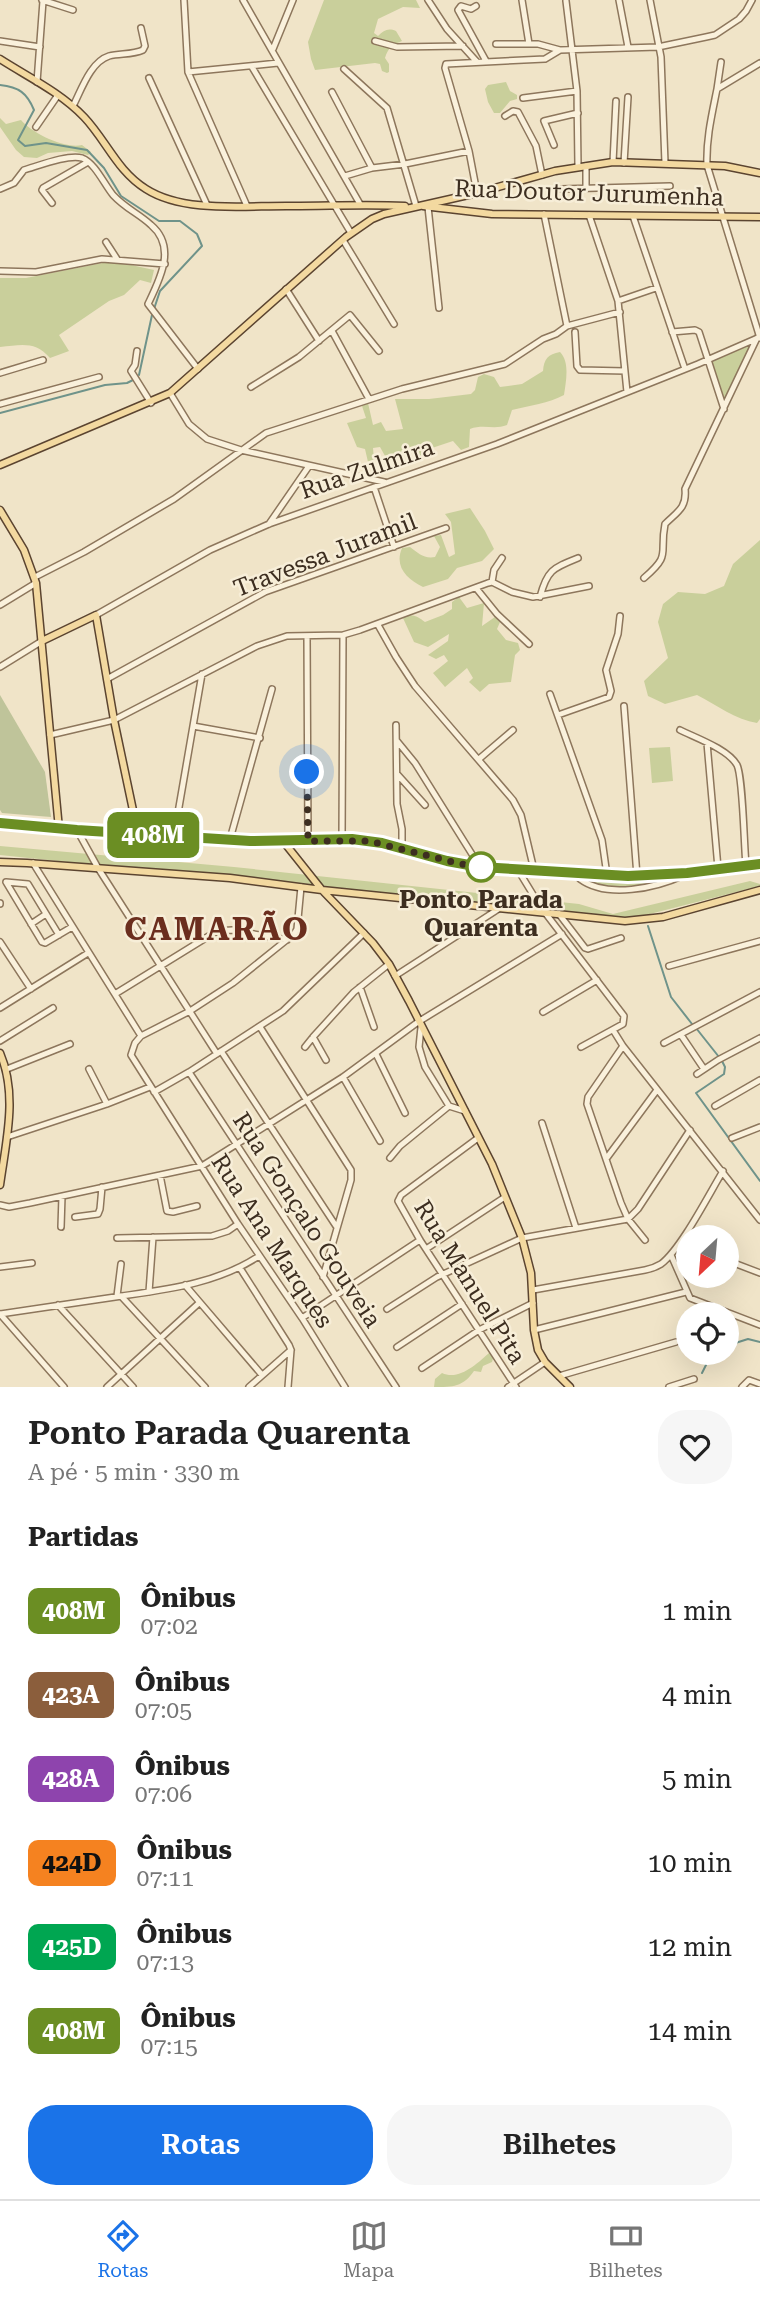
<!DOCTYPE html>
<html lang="pt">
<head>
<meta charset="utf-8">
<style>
	body { margin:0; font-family:"Roboto Serif",serif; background:#f6f6f6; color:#222; height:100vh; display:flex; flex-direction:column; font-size:26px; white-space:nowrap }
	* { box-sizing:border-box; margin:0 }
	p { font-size:23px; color:#767676 }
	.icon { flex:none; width:38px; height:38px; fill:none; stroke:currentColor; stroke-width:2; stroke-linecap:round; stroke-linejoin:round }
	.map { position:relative; height:1387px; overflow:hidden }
	.drawer { display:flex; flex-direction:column; background:#fff; flex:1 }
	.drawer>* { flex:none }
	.badge { padding:0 14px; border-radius:10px; font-size:24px; line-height:46px }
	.needle { width:46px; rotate:206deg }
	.tools { position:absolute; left:676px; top:1225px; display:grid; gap:14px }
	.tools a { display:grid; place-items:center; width:63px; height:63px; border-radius:50%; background:#fff; box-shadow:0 7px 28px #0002; font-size:35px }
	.you { position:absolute; width:35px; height:35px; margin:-18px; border:5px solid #fff; border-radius:50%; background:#1a73e8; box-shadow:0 0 0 10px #1a73e833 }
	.map>.badge { position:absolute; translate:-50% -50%; box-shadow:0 0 0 4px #fff }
	h2 { padding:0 28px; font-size:26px; line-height:63px }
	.round { display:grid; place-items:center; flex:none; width:74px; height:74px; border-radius:28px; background:#f6f6f6 }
	.headline { display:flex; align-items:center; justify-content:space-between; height:119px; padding:0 28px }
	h1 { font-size:33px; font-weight:600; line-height:52px }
	.primary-button { display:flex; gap:14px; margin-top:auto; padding:14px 28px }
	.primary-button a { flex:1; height:80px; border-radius:28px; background:#1a73e8; color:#fff; font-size:28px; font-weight:600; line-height:80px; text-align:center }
	.primary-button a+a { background:#f6f6f6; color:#222 }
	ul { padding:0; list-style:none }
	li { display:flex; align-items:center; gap:21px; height:84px; padding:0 28px }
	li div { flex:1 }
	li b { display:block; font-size:26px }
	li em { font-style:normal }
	li .badge { min-width:77px; font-weight:700; text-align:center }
	.tabs { display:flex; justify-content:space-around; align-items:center; height:98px; border-top:2px solid #e0e0e0; background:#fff; font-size:19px; color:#767676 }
	.tabs a { display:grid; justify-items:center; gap:4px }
	.tabs .selected { color:#1a73e8 }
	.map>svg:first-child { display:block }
	.green { fill:#c9cf9b }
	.cemetery { fill:#bfc49a }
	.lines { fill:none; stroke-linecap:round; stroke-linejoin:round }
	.stream { stroke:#6f938a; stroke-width:2 }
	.minor-casing { stroke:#8d765c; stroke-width:8 }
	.major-casing { stroke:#5b4430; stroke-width:9 }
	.minor { stroke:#faf1dc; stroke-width:5 }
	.major { stroke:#f3d9a0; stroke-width:6 }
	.line-casing { stroke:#fff; stroke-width:16 }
	.line { stroke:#6b8e23; stroke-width:10 }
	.walk { stroke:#3d2e20; stroke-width:7; stroke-dasharray:0 12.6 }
	.stop-dot { fill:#fff; stroke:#6b8e23; stroke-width:3.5 }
	.labels { text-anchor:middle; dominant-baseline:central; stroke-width:5; stroke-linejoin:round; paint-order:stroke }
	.street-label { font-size:24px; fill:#3d2e20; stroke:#f7eed8 }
	.stop-label { font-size:24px; font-weight:bold; fill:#3d2e20; stroke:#f7eed8 }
	.district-label { font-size:32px; font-weight:bold; letter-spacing:2px; fill:#6b2e1e; stroke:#f7eed8 }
</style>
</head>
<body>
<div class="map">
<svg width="760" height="1387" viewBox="0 0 760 1387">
	<rect width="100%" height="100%" fill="#f0e4c8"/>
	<path class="green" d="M324 0H416L420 8 403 7 378 19 374 33 378 36C384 30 388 28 396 31L402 41C392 45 388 48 385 58L389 64V72L387 73 382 71 380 64 375 63 315 70 311 59 308 42Z
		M506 82 510 91 517 95V99L510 101 500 113H494L488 102 485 89 488 85Z
		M0 118 6 124 21 120C32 133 64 149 82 145L91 152 88 155 72 151 48 153 37 158 24 157 16 150 0 127Z
		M113 261 154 270 151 283 140 280 124 295 109 301 59 335 69 351 50 358C35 341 22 345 0 347V278H26Z
		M757 340 725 409 710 358Z
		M560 352C570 362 566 381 564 395 549 403 529 406 512 410L507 425C495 430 483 424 470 429L469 447 461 450 453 441 423 451 425 456 417 460 413 450 404 451V459L389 463 380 447 373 448 374 460 368 462 365 449 357 447 347 423 366 418 362 406 368 403 373 425 381 422 386 431 403 429 395 399H429L471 394 475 390 478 377 484 374 494 377 500 387 522 384 543 371C544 359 548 354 560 352Z
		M470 508 485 531 494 549 482 561 457 568 448 579 423 587C407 579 394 567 402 548L410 547C418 553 424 559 435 557L440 547 434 536 441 535 449 557 455 554 451 522 445 514Z
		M760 540V719L757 723C736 720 717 705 697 695L665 704 648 696 644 681 668 658 658 622 663 604 678 592 705 594 724 586 733 564Z
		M459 597 467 608 484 603 482 626 495 617 500 622 497 629 506 640 518 643 520 650 515 655 511 682 489 684 480 692 469 682 473 678 467 668 445 687 433 673 448 661 444 655 436 659 428 655 448 641 449 634 428 647 414 642 403 618C412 613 417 616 425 622L443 615 452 609V602Z
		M670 747 673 781 652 783 649 748Z
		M0 846 234 867 579 904 613 914 750 881 760 884V886L634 918 578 915 0 855Z
		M677 875C652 889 611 893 585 879V877Z
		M490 1352 494 1355 492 1362 483 1366 481 1372 474 1371C463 1387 453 1387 434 1387L435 1379 442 1373C459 1381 477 1364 490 1352Z"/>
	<path class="cemetery" d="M0 695 45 772 51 817 2 813 0 810Z"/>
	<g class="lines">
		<path class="stream" d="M0 85C19 87 27 93 34 110L18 140 25 146 46 143 87 150 104 168 121 196 159 221H180L197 234 202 246 160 291 154 309
			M139 375 152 315
			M0 413 105 385 127 383 133 380
			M648 926 671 997 692 1024
			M696 1028 719 1057
			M722 1061 725 1067 724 1074 696 1093 760 1181
			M726 1346 748 1339 760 1342
			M702 1373 712 1353"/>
		<g class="minor-casing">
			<path id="minor" d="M42 0 73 10
				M184 0 188 72 247 206
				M243 0 360 204
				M428 0 447 29 477 62
				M522 0 529 44
				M619 0 628 47
				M650 0 661 57 665 163
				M566 1 577 91 578 166
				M476 6 471 9 461 6 458 10 486 61
				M0 41 40 47
				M375 41 397 47 463 46
				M496 44H538L560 50
				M273 49 293 0
				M760 63 717 89C712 114 706 139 707 165L760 338
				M252 67 351 233
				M344 69 387 108 416 206
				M188 72 278 63
				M149 78 207 205
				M37 82 43 1
				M717 89 721 62
				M332 92 372 168
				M523 98 577 91
				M73 106C81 91 90 62 109 56 120 53 132 55 143 50L145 46 141 28
				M505 116 513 111 518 112 536 146 542 175
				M36 127 58 95
				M554 145 544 121 578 113
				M613 162 616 101
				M624 163 628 97
				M586 166V187
				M345 176 372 168 405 164 469 151
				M0 189 14 183 24 170C38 166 68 154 82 158 95 163 104 184 113 195 126 209 138 213 151 225 177 247 160 279 148 304L198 369
				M561 189 670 186
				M477 193 469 151 445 68 446 64 545 59 560 50 658 47 706 37 715 35 739 19 746 11 752 0
				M52 203 42 190 43 188 88 162
				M428 207 439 308
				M544 214 567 326
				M589 215 618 301 627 392
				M633 216 685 369
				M343 240 394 324
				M106 242 117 259
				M0 271 36 272 102 259 165 264
				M286 289 319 341
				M618 301 656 288
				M332 331 369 399
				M575 332 577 366 580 370 625 371
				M672 332 695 330 699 332 724 409
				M137 351 135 365 131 371 151 403
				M0 373 43 360
				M251 387 299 357 350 315 379 351
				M170 393 189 424 207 439 241 450 384 482
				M0 404 99 377
				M374 487 394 547
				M269 524 309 466
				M35 577 84 552 174 499 266 433 402 389 505 364 543 339 556 334 567 326 620 312
				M644 578C672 554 659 555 665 524 677 512 687 508 685 489L757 338
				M492 582 494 570 502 558
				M476 588 497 614 529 644
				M540 597C547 570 553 568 578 558
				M0 605 36 583
				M96 615 210 550 269 524 497 444 698 364 760 337
				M378 625 396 657 415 686 513 800 521 815 534 870
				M307 636 308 841
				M0 667 42 641
				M107 679 265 592 446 528
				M550 694 602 840 607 875
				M624 706 637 876
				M558 715 609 697 611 691 606 670 618 634 620 616
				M396 725 397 804 402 829V848
				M193 726 260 738
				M680 730C696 738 728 749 737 765 743 777 744 846 746 865
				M50 735 114 720 257 646 287 636 343 635 360 630 488 583 492 582 512 592 533 597 589 586
				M397 741 415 763 480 867
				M707 743 718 868
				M479 759 513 730
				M397 774 425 805
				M77 830 98 868 217 1054
				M174 836 202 674
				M230 839 272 689
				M342 839 343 635
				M33 863 141 1036
				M518 870 540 906 624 1016 623 1024 581 1047
				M579 873 580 879C607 899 656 888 684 875
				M301 887 297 929 294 934 233 983 190 1011 141 1036 135 1043 131 1055 238 1224 302 1318 345 1387
				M0 903V904
				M559 914 585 948 588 949 621 938
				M31 924 46 914
				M59 935 28 884 6 882 42 942 45 943 72 927
				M0 942 31 989
				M669 966 760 941
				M395 976 500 908
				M360 987 374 1027
				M115 994 217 931 232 930 287 940
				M0 1008 88 953
				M543 1012 597 980
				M260 1027 351 1170V1180L323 1277
				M421 1027 419 1047 425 1067 449 1106 465 1111
				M613 1030 623 1046 760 1220
				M681 1035 704 1069
				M0 1041 53 1008
				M664 1043 760 992
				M623 1046 588 1097 587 1104 621 1203 628 1219 645 1240
				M305 1047 313 1037
				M221 1051 336 1226
				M376 1054 405 1113
				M326 1060 313 1037 354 992 389 964
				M7 1069 70 1044
				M89 1069 107 1104
				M189 1072 396 1387
				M697 1074 718 1060 760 1038
				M343 1077 380 1141
				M154 1092 189 1072 283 1011 364 933
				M715 1106 760 1080
				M542 1123 576 1228
				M7 1137 107 1104 150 1087
				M478 1138 401 1195 398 1201 420 1240 516 1387
				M732 1138 760 1127
				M390 1158 400 1146 449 1106
				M606 1159 657 1090
				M160 1175 167 1211 173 1212 197 1206
				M0 1205 9 1207 30 1203 202 1166 343 1077 418 1022 562 934
				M75 1217 98 1214 100 1209 102 1187
				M61 1227 62 1196
				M117 1238 212 1236 228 1231 238 1224
				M426 1249 505 1197
				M671 1255 690 1298 760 1325
				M726 1260 760 1273
				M0 1267 32 1263
				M240 1268 289 1345 291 1350 288 1387
				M185 1285 262 1375
				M533 1290 645 1270C651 1269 656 1267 661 1264 681 1249 709 1194 723 1171
				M149 1292 153 1237
				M117 1296 121 1264
				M121 1296 205 1387
				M58 1305 133 1387
				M387 1309 437 1277 522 1238 628 1219 638 1209 690 1130
				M0 1314C41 1308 81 1302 122 1296 170 1289 218 1283 259 1256
				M0 1314 64 1387
				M302 1318 420 1240
				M534 1330 686 1292
				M397 1347 462 1304
				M422 1368 479 1330 533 1303
				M559 1376 676 1342
				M107 1387 199 1303
				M249 1387 291 1350
				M508 1387 545 1362
				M669 1387 694 1379
				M742 1387 749 1380 760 1384"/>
		</g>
		<g class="major-casing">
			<path id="major" d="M0 59C28 77 60 92 84 117 106 140 117 171 146 189 185 214 249 205 293 206 330 206 368 204 405 206
				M423 206 492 214 760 217
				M0 465 170 393 346 237 372 219 384 214 477 193 555 171 613 162 725 166 760 173
				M0 510 24 550 36 583 59 829
				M42 641 96 615 114 720 138 834
				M0 823 77 830 250 841 360 840 480 867 607 875 644 876 687 873 760 864
				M283 841 322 890 373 943 389 964 409 1001 492 1164 522 1238 531 1273 534 1330 538 1350 545 1362 570 1387
				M0 862 27 863 230 878 322 890 625 921 663 917 760 890
				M0 1053C18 1095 6 1141 0 1185"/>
		</g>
		<use href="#minor" class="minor"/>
		<use href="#major" class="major"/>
	</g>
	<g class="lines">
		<g class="line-casing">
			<path id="line" d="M0 823 77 830 250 841 352 839 382 843 447 861 480 867 628 876 687 873 760 864"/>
		</g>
		<use href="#line" class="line"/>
		<path class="walk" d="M307 772 308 841H369L461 864 481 867"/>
	</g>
	<circle class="stop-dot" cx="481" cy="867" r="14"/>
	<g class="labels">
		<g class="street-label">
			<text transform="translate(589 193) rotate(2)">Rua Doutor Jurumenha</text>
			<text transform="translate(367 469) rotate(-19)">Rua Zulmira</text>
			<text transform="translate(325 555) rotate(-21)">Travessa Juramil</text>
			<text transform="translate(307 1220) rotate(57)">Rua Gonçalo Gouveia</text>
			<text transform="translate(272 1241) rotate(57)">Rua Ana Marques</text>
			<text transform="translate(470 1282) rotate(58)">Rua Manuel Pita</text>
		</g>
		<g class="stop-label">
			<text x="481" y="900">Ponto Parada<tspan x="481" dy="28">Quarenta</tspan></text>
		</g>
		<g class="district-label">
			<text x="217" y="929">CAMARÃO</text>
		</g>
	</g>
</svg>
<div class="tools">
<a><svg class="needle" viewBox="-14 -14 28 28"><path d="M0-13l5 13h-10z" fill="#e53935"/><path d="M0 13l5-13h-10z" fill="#767676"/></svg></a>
<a><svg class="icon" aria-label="locate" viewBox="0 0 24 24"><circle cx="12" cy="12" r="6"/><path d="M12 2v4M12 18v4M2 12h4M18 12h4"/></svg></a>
</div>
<div class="you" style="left:307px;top:772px"></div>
<b class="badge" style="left:153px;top:835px;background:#6b8e23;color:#fff">408M</b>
</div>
<section class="drawer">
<div class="headline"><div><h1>Ponto Parada Quarenta</h1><p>A pé · 5 min · 330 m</p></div><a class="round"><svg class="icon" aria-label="heart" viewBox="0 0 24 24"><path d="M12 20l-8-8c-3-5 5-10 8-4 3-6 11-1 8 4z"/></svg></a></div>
<h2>Partidas</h2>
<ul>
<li><span class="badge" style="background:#6b8e23;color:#fff">408M</span><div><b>Ônibus</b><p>07:02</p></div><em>1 min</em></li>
<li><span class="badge" style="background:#8b5e3c;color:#fff">423A</span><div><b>Ônibus</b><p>07:05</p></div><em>4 min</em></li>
<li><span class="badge" style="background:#8e44ad;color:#fff">428A</span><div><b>Ônibus</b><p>07:06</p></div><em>5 min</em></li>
<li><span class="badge" style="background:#f58220;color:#111">424D</span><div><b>Ônibus</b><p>07:11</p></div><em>10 min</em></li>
<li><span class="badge" style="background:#00a651;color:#fff">425D</span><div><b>Ônibus</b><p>07:13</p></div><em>12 min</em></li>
<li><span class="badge" style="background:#6b8e23;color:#fff">408M</span><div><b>Ônibus</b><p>07:15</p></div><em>14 min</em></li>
</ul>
<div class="primary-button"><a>Rotas</a><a>Bilhetes</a></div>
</section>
<nav class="tabs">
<a class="selected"><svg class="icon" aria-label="directions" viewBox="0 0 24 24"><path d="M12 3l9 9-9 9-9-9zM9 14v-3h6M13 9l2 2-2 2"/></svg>Rotas</a>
<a><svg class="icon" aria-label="map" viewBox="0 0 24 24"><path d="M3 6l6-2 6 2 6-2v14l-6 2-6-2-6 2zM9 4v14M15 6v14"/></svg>Mapa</a>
<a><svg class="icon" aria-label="tickets" viewBox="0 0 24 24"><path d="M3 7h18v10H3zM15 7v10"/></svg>Bilhetes</a>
</nav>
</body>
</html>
